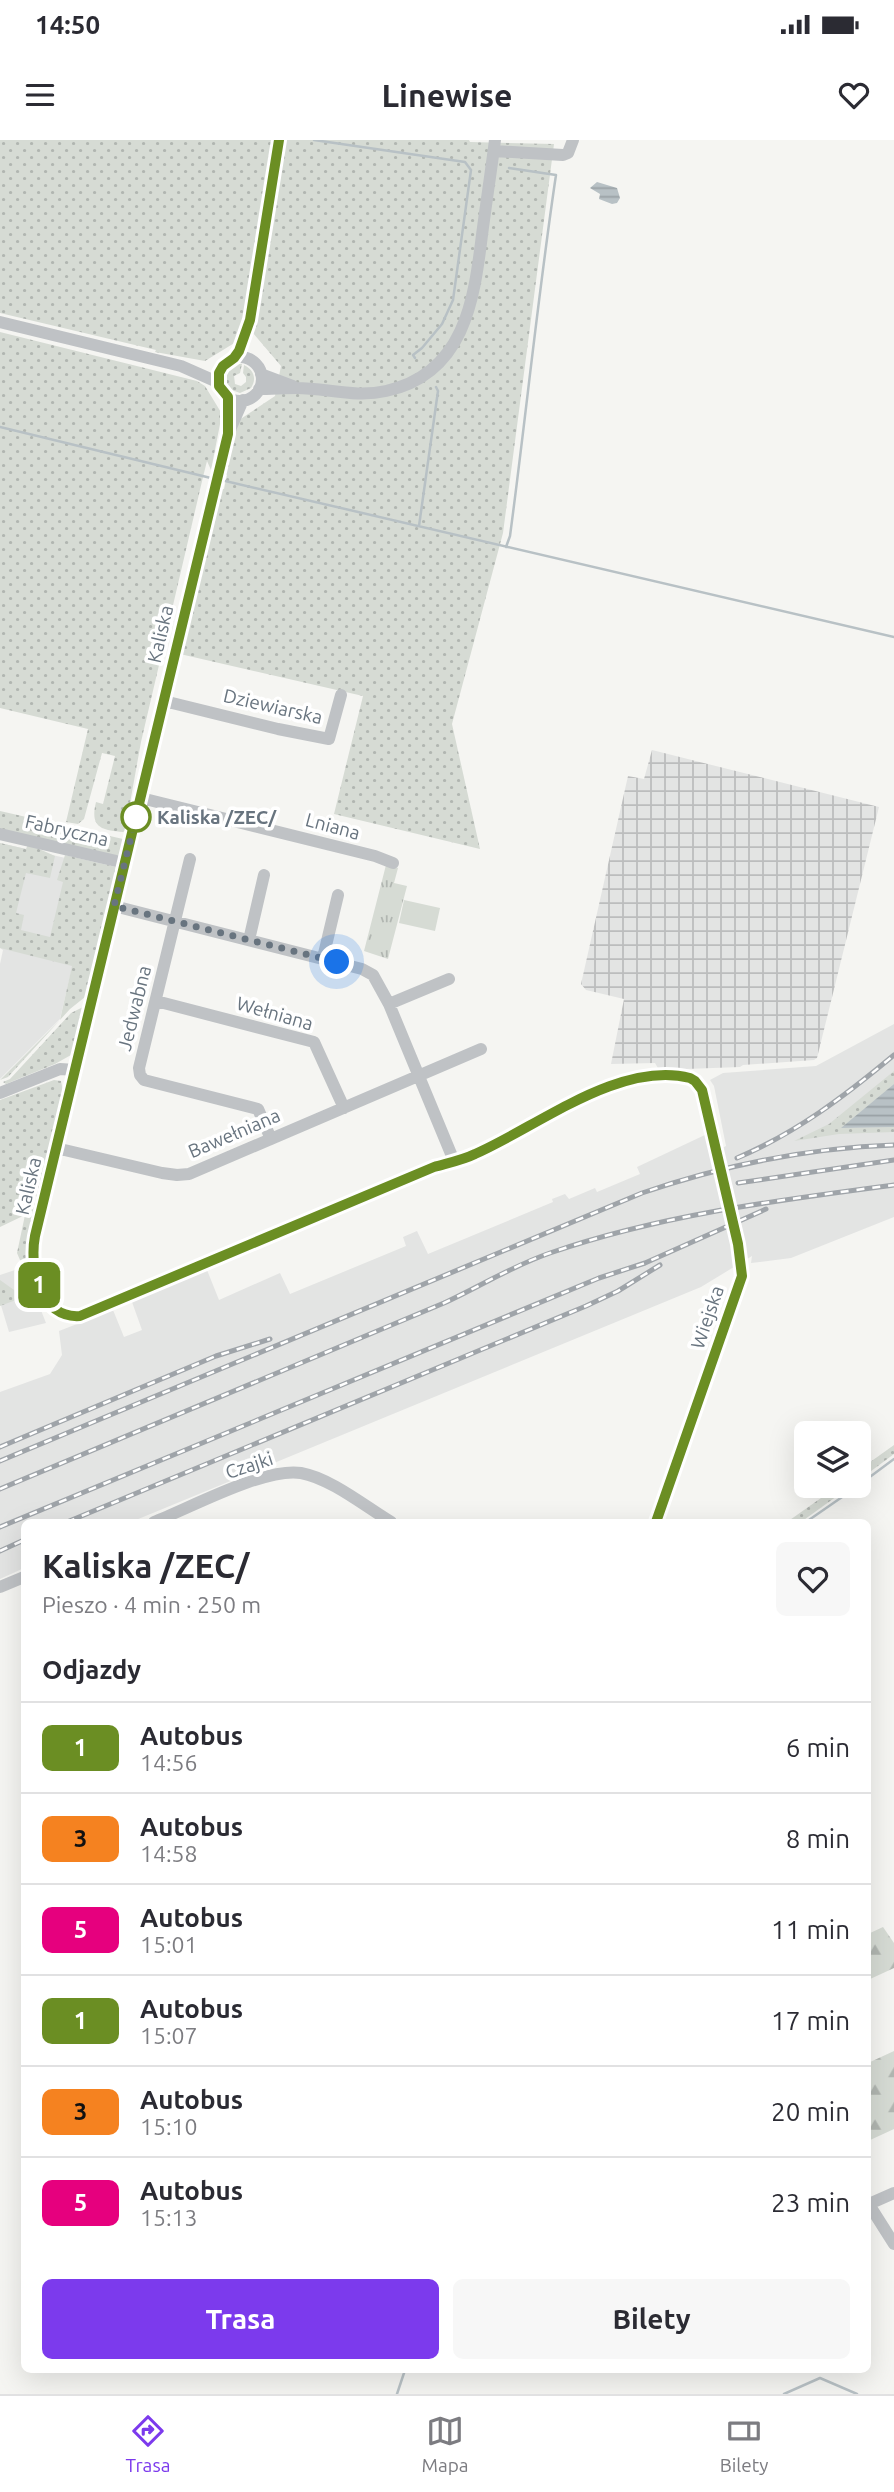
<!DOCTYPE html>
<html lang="pl">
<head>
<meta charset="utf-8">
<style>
	body { margin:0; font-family:Ubuntu,sans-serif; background:#f7f7f7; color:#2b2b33; height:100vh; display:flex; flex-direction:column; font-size:26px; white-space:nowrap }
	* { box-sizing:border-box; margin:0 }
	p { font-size:23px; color:#7c7c81 }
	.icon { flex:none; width:38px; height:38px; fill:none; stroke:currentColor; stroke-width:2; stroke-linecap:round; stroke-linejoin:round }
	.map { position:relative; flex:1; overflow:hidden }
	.panel { position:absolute; left:21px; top:1379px; width:850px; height:854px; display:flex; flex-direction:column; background:#fff; border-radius:10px; box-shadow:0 7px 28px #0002 }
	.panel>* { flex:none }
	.badge { padding:0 14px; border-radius:10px; font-size:24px; line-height:46px }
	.fabs { position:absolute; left:794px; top:1281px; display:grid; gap:14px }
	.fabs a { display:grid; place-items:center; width:77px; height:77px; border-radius:10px; background:#fff; box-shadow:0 7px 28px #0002; font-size:35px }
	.you { position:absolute; width:35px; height:35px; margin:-18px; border:5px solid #fff; border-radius:50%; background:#1a73e8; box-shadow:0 0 0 10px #1a73e833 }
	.map>.badge { position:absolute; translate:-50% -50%; box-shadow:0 0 0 4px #fff }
	h2 { padding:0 21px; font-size:26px; line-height:63px }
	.round { display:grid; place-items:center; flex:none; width:74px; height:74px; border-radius:10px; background:#f7f7f7 }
	.headline { display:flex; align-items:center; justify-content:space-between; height:119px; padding:0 21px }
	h1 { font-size:33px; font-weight:700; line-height:52px }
	.button { display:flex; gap:14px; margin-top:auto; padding:14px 21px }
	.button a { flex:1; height:80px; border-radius:10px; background:#7c3aed; color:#fff; font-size:28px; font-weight:700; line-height:80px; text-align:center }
	.button a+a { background:#f7f7f7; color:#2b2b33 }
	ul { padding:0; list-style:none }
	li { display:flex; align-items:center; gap:21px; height:91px; padding:0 21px; border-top:2px solid #e1e1e2 }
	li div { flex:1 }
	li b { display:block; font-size:26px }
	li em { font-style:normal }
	li .badge { min-width:77px; font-weight:700; text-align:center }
	.status { display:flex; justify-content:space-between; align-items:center; height:49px; padding:0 35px; background:#fff; direction:ltr }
	.status svg { height:19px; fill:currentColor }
	header { display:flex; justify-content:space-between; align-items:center; height:91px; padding:0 21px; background:#fff; font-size:32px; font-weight:700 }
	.tab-bar { display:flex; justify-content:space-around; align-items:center; height:98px; border-top:2px solid #e1e1e2; background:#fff; font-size:19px; color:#7c7c81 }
	.tab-bar a { display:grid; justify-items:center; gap:4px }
	.tab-bar .on { color:#7c3aed }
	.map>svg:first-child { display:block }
	.built { fill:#e3e4e3 }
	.industrial { fill:url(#industrial-grid) }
	.grass { fill:url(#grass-dots) }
	.forest { fill:url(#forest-firs) }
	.park { fill:url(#park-tufts) }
	.pitch { fill:#d6dbd4 }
	.water { fill:url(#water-rules) }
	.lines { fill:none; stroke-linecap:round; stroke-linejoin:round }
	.stream { stroke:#b8c1c5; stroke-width:2.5 }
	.minor { stroke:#bfc2c5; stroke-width:12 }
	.rail-casing { stroke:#9fa4a9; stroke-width:5 }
	.rail { stroke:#fff; stroke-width:2.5; stroke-dasharray:8; stroke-linecap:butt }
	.line-casing { stroke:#fff; stroke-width:16 }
	.line { stroke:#6b8e23; stroke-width:10 }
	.walk { stroke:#68747f; stroke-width:7; stroke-dasharray:0 12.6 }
	.stop-dot { fill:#fff; stroke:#6b8e23; stroke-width:3.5 }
	.labels { text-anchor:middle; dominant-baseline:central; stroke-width:7; stroke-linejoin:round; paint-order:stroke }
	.street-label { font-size:19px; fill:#68747f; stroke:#fff }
	.stop-label { font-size:19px; font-weight:bold; fill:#68747f; stroke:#fff; text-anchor:start }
</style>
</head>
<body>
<div class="status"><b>14:50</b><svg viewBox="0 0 49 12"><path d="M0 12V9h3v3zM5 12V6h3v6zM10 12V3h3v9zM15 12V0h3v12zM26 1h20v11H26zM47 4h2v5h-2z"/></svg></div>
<header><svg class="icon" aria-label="menu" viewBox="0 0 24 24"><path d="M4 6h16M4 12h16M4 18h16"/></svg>Linewise<svg class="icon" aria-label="heart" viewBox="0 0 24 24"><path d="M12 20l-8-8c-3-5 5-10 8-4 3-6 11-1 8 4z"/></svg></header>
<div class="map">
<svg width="894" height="2254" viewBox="0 0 894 2254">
	<defs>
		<pattern id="industrial-grid" width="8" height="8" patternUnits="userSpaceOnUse" patternTransform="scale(1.75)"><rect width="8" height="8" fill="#e3e4e3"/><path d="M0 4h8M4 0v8" fill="none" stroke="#bcbdbd"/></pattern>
		<pattern id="grass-dots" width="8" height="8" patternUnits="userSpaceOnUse" patternTransform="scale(1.75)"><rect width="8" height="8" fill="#d6dbd4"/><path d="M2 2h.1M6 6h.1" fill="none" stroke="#b1b6b1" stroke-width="1.8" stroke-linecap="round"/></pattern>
		<pattern id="forest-firs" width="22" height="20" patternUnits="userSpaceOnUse" patternTransform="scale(1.75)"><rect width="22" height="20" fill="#d6dbd4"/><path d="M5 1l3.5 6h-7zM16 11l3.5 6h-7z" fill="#b1b6b1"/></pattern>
		<pattern id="park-tufts" width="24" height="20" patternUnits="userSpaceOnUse" patternTransform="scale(1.75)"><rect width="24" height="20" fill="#d6dbd4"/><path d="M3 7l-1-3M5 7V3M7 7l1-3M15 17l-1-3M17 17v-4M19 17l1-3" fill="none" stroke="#b1b6b1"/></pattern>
		<pattern id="water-rules" width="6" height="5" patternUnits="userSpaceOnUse" patternTransform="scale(1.75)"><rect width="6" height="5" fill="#b8c1c5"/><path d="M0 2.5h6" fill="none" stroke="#99a1a5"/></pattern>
	</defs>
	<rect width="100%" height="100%" fill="#f5f5f2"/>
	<path class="built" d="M0 703 96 725 60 879 0 939V824L3 810 0 808Z
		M894 884V1077L791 1118 751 1123 752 1116 701 1147 131 1382H24V1428L0 1439V1252L50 1234 62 1215 59 1191 113 1170 124 1197 142 1190 132 1162 207 1130 219 1160 280 1133 290 1154 406 1106 403 1097 417 1091 428 1114 553 1062 552 1059 565 1054 569 1059 595 1048 597 1052 640 1034 637 1027 707 994 712 1013 726 1006 714 946 710 940 723 933 816 926Z
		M24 1127 46 1183 9 1192 0 1162V1135Z"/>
	<path class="industrial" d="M652 610 879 667 817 918 814 920 743 925 740 927 659 930 655 923 611 924 624 859 586 850 581 844 628 636 644 639Z"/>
	<path class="grass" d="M0 0H272L244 174 236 202 205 221 155 212 156 210 0 173Z
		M284 0H469L470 2 554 4 503 393 452 584 480 709 334 674 363 556 180 514 220 349H224L227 335 224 333 236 282 275 256 281 226 253 193Z
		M0 192 197 241 205 246 222 274 211 330 207 321 203 337 141 602 125 691 123 692C100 690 90 687 96 662L103 664 115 616 102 613 84 679 78 684 66 682 88 589 0 568Z
		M237 224H242L240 233 234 236 235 244 241 246 246 242V237L243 233 244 225C254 230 257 239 251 248L240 253 229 249C222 239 225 228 237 224Z
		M0 671 123 699 120 714 117 716 0 689Z
		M0 703 26 709 28 704 55 716 50 738 26 733 16 773 24 775 21 790 50 797 63 742 57 740 65 715 116 727V729L85 857 70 869 8 937 0 940 60 880 72 826 0 808Z
		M85 866 71 915 55 924 6 944 3 942 10 939 71 873Z
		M894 931V944L842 988 894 987V992L839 994 794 1001 829 984Z
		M54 940 61 941 63 951 27 1102 26 1126 23 1127 17 1113 25 1075 0 1087V960Z
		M0 1140 24 1157 0 1166Z
		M894 1305V1314L859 1340V1330Z
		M838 1346H851L801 1382H787Z"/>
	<path class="forest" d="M883 1787 894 1803V1828L868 1840V1794Z
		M894 1911V1989L868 2001V1923Z"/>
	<path class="park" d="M386 725 398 728 394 743 407 746 388 819 364 811Z"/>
	<path class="pitch" d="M404 760 440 768 435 791 399 783Z"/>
	<path class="water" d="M597 42 617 48 620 58 617 63 612 64 599 59 600 54 590 48Z
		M894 944V987L841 988Z"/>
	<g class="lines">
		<path class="stream" d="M314 0 465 22 471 30 453 160 442 184 422 208 413 215 415 218
			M0 287 215 339
			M221 340 894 497
			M419 386 438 251 436 247
			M506 407 510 396C526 276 538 155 556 35L509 28
			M859 1345 894 1319
			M806 1382 858 1346
			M397 2254 405 2230
			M784 2254 820 2238 857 2254"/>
		<path class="minor" d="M494 11 563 15 568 13 573 0
			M0 182 181 226 215 241 219 246
			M218 239a22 22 0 1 1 44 0a22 22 0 1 1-44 0Z
			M235 218 239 211 249 180 279 0
			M261 234 293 246
			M259 249C271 249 284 248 296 248 327 248 355 258 386 251 464 234 474 161 482 95 486 64 491 32 495 0
			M243 260 228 294 35 1096C29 1127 40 1180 80 1176L434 1027C448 1023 463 1020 475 1014 537 987 620 920 690 938L696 941 703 950 738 1100 742 1131 656 1382
			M164 561 278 589 329 599 341 555
			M141 658 375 716 393 723
			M0 694 125 723
			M190 719 139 928 140 935 144 940 258 969 271 999
			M114 766 362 829 373 835 389 864 454 1021
			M249 800 264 735
			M323 818 338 755
			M156 861 314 902 344 968
			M389 864 449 839
			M0 953 60 929 75 930
			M56 1008 162 1033 177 1035 189 1034 481 909
			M154 1382C190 1368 265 1327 301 1333 330 1338 366 1367 391 1382
			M0 1447 24 1437
			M868 2063 894 2104
			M869 2064 894 2053"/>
		<g class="rail-casing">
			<path id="rail" d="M737 1018C796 993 845 956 894 915
				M738 1043 894 1020
				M0 1307 216 1216 270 1199
				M0 1321 642 1053C724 1025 807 1008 894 1005
				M0 1349 444 1163C479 1147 512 1126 550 1113 660 1075 779 1060 894 1045
				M67 1382 586 1166 618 1151 660 1125
				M0 1387 599 1138 645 1123 766 1069
				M0 1411 24 1400"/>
		</g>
		<use href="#rail" class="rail"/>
	</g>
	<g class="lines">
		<g class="line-casing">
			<path id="line" d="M279 0 250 180 239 211 234 218 223 226 219 233V246L228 257V294L35 1096C29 1127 40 1179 80 1176L434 1027C448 1023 463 1020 475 1014 537 987 620 920 690 938L695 941 702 950 738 1104 742 1136 656 1382"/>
		</g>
		<use href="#line" class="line"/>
		<path class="walk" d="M136 677 114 766 337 822"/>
	</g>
	<circle class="stop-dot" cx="136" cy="677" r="14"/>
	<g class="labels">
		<g class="street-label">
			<text transform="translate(160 494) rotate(-77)">Kaliska</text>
			<text transform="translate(273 566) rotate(13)">Dziewiarska</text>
			<text transform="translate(333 686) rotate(15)">Lniana</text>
			<text transform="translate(67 690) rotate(13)">Fabryczna</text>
			<text transform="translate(134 868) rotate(-76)">Jedwabna</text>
			<text transform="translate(275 873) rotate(16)">Wełniana</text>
			<text transform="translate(234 993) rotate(-23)">Bawełniana</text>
			<text transform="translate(28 1046) rotate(-77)">Kaliska</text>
			<text transform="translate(707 1177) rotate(-71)">Wiejska</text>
			<text transform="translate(249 1325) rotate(-18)">Czajki</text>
		</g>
		<g class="stop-label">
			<text x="157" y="677">Kaliska /ZEC/</text>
		</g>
	</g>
</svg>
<div class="fabs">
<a><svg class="icon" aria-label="layers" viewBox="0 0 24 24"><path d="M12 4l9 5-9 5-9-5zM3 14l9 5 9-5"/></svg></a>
</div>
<div class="you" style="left:337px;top:822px"></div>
<b class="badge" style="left:39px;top:1145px;background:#6b8e23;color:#fff">1</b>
<section class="panel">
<div class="headline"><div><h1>Kaliska /ZEC/</h1><p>Pieszo · 4 min · 250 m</p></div><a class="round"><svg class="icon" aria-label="heart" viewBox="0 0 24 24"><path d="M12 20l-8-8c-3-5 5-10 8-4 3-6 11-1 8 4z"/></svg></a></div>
<h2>Odjazdy</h2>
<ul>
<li><span class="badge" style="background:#6b8e23;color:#fff">1</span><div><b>Autobus</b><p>14:56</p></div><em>6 min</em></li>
<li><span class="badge" style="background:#f58220;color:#111">3</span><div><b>Autobus</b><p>14:58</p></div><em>8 min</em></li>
<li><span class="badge" style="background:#e6007e;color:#fff">5</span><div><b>Autobus</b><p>15:01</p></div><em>11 min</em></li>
<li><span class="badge" style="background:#6b8e23;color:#fff">1</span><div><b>Autobus</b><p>15:07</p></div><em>17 min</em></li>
<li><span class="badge" style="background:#f58220;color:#111">3</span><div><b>Autobus</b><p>15:10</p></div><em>20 min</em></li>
<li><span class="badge" style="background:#e6007e;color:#fff">5</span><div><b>Autobus</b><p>15:13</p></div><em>23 min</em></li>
</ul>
<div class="button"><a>Trasa</a><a>Bilety</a></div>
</section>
</div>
<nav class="tab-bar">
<a class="on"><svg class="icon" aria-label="directions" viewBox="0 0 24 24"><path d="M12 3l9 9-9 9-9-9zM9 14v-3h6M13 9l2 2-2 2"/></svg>Trasa</a>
<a><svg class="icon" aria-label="map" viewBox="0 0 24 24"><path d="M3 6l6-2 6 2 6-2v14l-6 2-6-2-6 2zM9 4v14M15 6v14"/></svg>Mapa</a>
<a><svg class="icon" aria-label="tickets" viewBox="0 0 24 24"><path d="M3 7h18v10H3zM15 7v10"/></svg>Bilety</a>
</nav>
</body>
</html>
